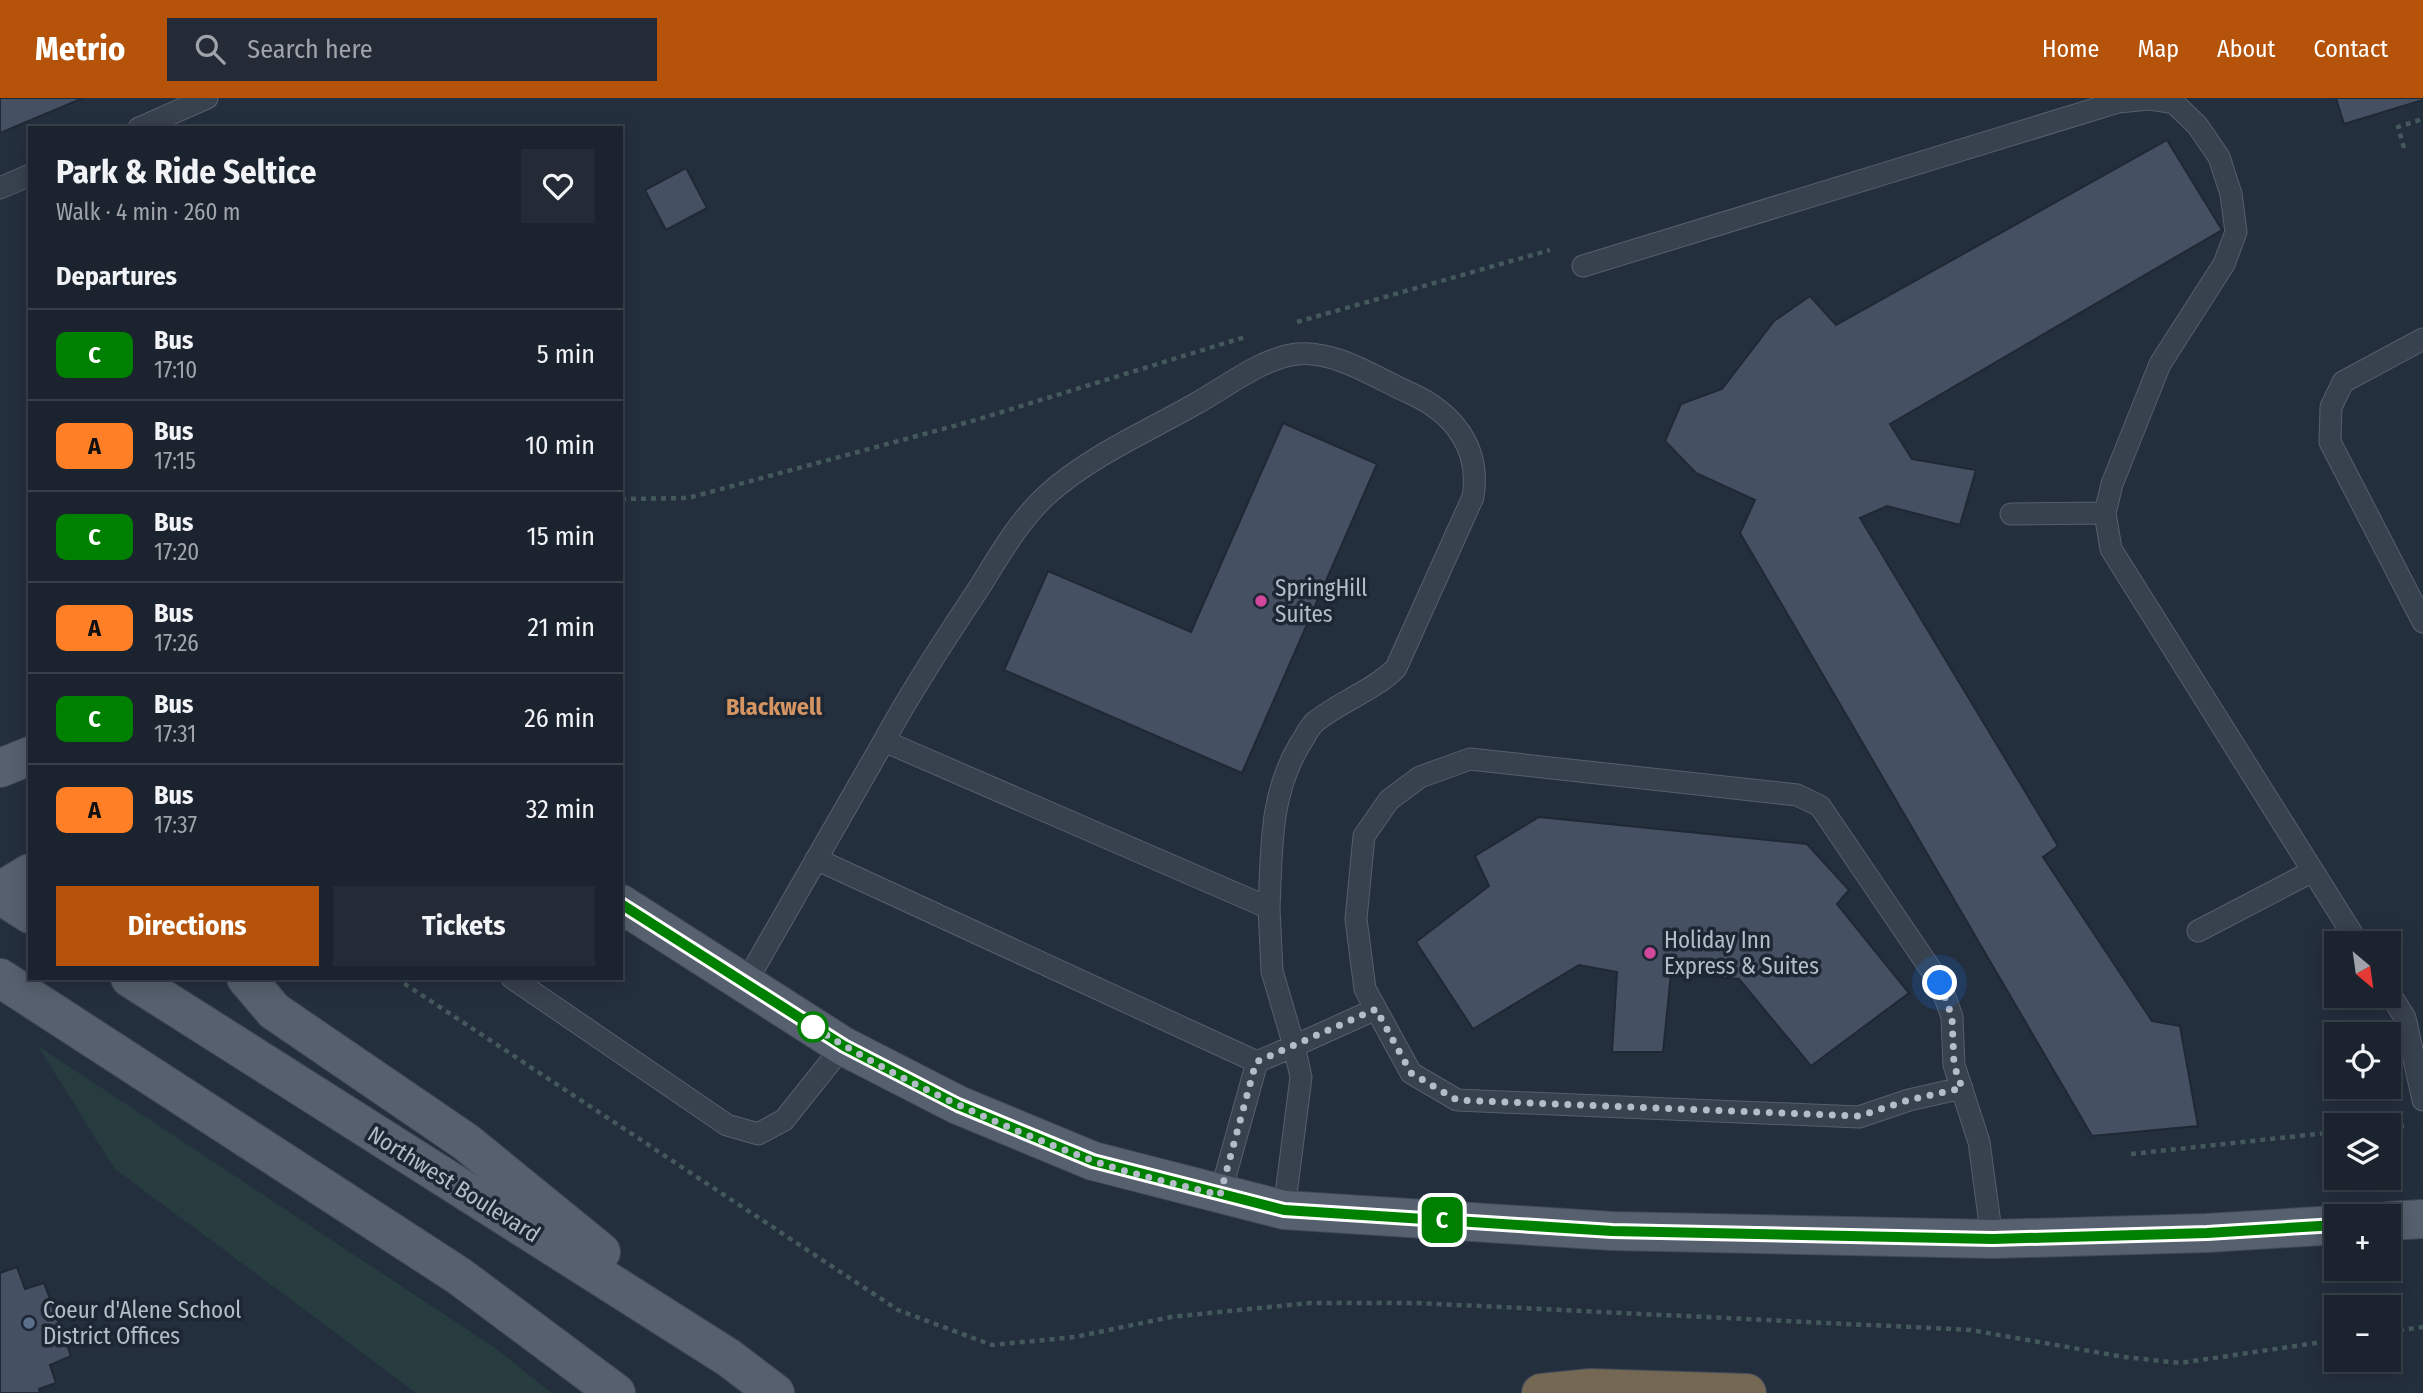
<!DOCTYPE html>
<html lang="en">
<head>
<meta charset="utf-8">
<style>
	body { margin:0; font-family:"Fira Sans Condensed",sans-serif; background:#242b36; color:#f1f3f6; height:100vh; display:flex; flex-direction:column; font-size:26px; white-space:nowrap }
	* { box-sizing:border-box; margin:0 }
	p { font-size:23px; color:#a0a4aa }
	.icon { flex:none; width:38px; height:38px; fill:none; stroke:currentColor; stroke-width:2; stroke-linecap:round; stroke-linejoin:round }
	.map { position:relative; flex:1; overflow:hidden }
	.sheet { position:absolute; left:28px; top:28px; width:595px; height:854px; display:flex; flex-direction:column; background:#1b232e; border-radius:0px; box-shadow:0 4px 18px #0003,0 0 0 2px #39404a }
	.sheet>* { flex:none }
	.badge { padding:0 14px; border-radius:10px; font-size:24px; line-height:46px }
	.needle { width:46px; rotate:151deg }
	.tools { position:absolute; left:2324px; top:833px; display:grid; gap:14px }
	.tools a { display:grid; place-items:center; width:77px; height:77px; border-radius:0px; background:#1b232e; box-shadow:0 4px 18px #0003,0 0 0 2px #39404a; font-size:35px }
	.you { position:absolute; width:35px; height:35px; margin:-18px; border:5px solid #fff; border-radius:50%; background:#1a73e8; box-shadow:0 0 0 10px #1a73e833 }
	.map>.badge { position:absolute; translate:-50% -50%; box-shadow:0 0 0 4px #fff }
	h2 { padding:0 28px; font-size:26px; line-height:63px }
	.round { display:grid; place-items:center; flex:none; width:74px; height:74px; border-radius:0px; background:#242b36 }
	.head { display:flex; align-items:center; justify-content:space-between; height:119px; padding:0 28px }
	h1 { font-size:33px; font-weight:700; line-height:52px }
	.primary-button { display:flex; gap:14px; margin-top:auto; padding:14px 28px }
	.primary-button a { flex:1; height:80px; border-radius:0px; background:#b45309; color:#fff; font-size:28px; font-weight:700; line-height:80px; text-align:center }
	.primary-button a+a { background:#242b36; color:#f1f3f6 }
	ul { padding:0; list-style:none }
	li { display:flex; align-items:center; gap:21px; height:91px; padding:0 28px; border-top:2px solid #39404a }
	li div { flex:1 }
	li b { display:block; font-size:26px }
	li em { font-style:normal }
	li .badge { min-width:77px; font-weight:700; text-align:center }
	header { display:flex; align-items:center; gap:42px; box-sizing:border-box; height:98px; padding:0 35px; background:#b45309; color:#fff }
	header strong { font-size:33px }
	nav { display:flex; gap:38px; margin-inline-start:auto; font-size:24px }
	.search { width:490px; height:63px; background:#242b36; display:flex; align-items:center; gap:18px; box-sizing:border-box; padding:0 24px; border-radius:0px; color:#a0a4aa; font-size:26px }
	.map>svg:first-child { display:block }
	.green { fill:#263c3f }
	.building { fill:#455162; stroke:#1f2835; stroke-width:2 }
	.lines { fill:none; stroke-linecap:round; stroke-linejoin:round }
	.service-casing { stroke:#565f6c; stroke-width:23 }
	.primary-casing { stroke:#414a57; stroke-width:40 }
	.motorway-casing { stroke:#434c59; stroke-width:40 }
	.path { stroke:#44595c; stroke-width:4.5; stroke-dasharray:5 5; stroke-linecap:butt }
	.service { stroke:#38414e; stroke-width:21 }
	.primary { stroke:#56606e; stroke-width:38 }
	.motorway { stroke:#746855; stroke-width:38 }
	.line-casing { stroke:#fff; stroke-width:16 }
	.line { stroke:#008000; stroke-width:10 }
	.walk { stroke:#b4bcc9; stroke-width:7; stroke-dasharray:0 12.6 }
	.hotel-dot { fill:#d1479c; stroke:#1d2633; stroke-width:2.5 }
	.stop-dot { fill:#fff; stroke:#008000; stroke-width:3.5 }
	.service-dot { fill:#5c6f8a; stroke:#1d2633; stroke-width:2.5 }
	.labels { text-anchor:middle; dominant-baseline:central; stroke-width:7; stroke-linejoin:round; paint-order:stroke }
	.poi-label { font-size:23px; fill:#b4bcc9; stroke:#1d2633; text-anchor:start }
	.street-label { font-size:23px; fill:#b4bcc9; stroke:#1d2633 }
	.neighbourhood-label { font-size:24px; font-weight:bold; fill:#d59563; stroke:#1d2633 }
</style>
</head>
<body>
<header>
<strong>Metrio</strong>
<div class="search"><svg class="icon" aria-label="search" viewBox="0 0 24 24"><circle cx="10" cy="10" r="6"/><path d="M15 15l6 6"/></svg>Search here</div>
<nav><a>Home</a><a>Map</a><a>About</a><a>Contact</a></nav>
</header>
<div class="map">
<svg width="2423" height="1295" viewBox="0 0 2423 1295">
	<rect width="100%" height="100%" fill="#242f3e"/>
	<path class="green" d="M38 948 495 1250 552 1295H416L114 1070Z"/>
	<path class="building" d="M0 0H83L0 35Z
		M2331 0H2423V2L2344 26 2336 0Z
		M2167 42 2222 132 1890 326 1912 361 1976 372 1960 427 1887 408 1860 420 2058 748 2043 759 2152 923 2180 928 2198 1028 2092 1038 1740 435 1755 402 1696 375 1665 343 1681 306 1722 291 1774 223 1810 198 1836 227Z
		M686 70 707 110 666 132 645 92Z
		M1283 325 1377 366 1242 675 1004 572 1048 473 1191 534Z
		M1539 719 1807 746 1849 792 1837 806 1909 895 1811 968 1739 881 1671 875 1663 954H1612L1617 874 1579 867 1473 931 1416 844 1489 788 1475 758Z
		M17 1169 25 1191 44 1185 71 1258 50 1267 56 1285 39 1291 40 1295H0V1175Z"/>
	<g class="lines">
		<g class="service-casing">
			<path id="service" d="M139 30 207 0
				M0 90 30 77
				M1583 168 2118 4 2149 1 2174 5 2197 27 2219 59 2231 96 2236 134 2224 166 2160 266 2112 386 2105 415 2111 451 2358 845
				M2423 241 2343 284 2331 309 2330 344 2423 524
				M2011 416 2105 415
				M884 643C913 590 946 540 979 490 999 458 1019 422 1048 396 1090 358 1148 333 1197 305 1226 289 1262 260 1297 256 1335 252 1376 280 1410 295 1454 315 1481 350 1473 399L1396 570C1373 593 1341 603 1315 624 1309 629 1305 639 1300 646 1269 698 1272 751 1269 810
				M816 761 1257 964
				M2198 833 2313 773
				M512 880 727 1027 758 1036 784 1022 843 948
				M745 886 884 643 1269 810 1272 873 1294 948 1376 911
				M2389 894 2405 920 2423 1002
				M1962 990 1909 1002 1859 1019 1457 1002 1411 975 1365 891 1356 821 1364 738 1389 702 1420 679 1470 661 1797 697 1820 708 1940 885 1952 919 1954 967 1979 1044 1992 1141
				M1220 1097 1257 964 1294 948 1301 979 1284 1112"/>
		</g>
		<g class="primary-casing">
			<path id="primary" d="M0 670 30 658
				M0 793 30 775
				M0 797 30 816
				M621 806 843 948 958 1007 1093 1063 1284 1112 1612 1133 1992 1141 2207 1135 2336 1127
				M0 880 459 1178 616 1295
				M130 880 729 1260 775 1295
				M246 880 274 913 466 1044 601 1154
				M2389 1123 2423 1121"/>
		</g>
		<g class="motorway-casing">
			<path id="motorway" d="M1541 1295 1591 1290 1747 1295"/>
		</g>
		<path class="path" d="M2404 50 2398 29 2423 21
			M1297 224 1550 152
			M621 401 688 400 976 322 1245 239
			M396 880 898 1212 992 1247 1075 1239 1171 1219 1310 1205H1418L1971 1232 2124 1259 2180 1265 2336 1242
			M2389 1029 2408 1028
			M2131 1056 2336 1034
			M2389 1234 2423 1229"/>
		<use href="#service" class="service"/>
		<use href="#primary" class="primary"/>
		<use href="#motorway" class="motorway"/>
	</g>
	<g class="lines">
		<g class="line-casing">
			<path id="line" d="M621 806 844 948 958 1007 1093 1063 1284 1112 1612 1133 1993 1141 2207 1135 2336 1127"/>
		</g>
		<use href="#line" class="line"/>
		<path class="walk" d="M813 929 804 923C893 980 992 1025 1091 1062 1133 1077 1177 1086 1220 1097L1256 964 1376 911 1411 975 1457 1002 1859 1018 1909 1002 1962 990 1954 967 1952 919 1940 885"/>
	</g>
	<g class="hotel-dot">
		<circle cx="1261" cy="503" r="7"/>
		<circle cx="1650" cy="855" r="7"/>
	</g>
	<circle class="stop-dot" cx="813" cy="929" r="14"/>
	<circle class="service-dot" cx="29" cy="1225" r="7"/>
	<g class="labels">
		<g class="poi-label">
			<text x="1275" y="490">SpringHill<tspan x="1275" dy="26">Suites</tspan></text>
			<text x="1664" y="842">Holiday Inn<tspan x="1664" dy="26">Express &amp; Suites</tspan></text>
			<text x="43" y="1212">Coeur d'Alene School<tspan x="43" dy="26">District Offices</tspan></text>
		</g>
		<g class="street-label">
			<text transform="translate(454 1086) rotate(32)">Northwest Boulevard</text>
		</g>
		<g class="neighbourhood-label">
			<text x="774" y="609">Blackwell</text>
		</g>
	</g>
</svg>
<div class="tools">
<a><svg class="needle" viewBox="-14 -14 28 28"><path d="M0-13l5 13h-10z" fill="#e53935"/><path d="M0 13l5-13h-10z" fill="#a0a4aa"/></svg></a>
<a><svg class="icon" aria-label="locate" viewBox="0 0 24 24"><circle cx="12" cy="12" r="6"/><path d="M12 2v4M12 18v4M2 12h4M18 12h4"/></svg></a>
<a><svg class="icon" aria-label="layers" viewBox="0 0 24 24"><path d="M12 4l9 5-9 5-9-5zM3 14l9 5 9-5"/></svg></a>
<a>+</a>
<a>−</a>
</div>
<div class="you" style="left:1940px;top:885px"></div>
<b class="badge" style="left:1442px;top:1122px;background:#008000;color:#fff">C</b>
<section class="sheet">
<div class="head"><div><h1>Park &amp; Ride Seltice</h1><p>Walk · 4 min · 260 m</p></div><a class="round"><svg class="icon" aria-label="heart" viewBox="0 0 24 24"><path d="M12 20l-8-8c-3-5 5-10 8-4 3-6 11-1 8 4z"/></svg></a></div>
<h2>Departures</h2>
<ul>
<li><span class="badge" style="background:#008000;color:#fff">C</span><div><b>Bus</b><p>17:10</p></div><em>5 min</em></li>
<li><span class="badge" style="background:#ff7f27;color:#111">A</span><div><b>Bus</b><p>17:15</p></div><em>10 min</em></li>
<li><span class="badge" style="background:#008000;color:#fff">C</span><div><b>Bus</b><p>17:20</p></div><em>15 min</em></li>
<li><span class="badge" style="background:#ff7f27;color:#111">A</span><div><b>Bus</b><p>17:26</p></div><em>21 min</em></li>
<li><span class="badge" style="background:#008000;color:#fff">C</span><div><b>Bus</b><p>17:31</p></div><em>26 min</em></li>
<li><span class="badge" style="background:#ff7f27;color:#111">A</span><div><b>Bus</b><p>17:37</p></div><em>32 min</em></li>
</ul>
<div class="primary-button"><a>Directions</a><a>Tickets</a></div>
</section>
</div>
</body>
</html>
